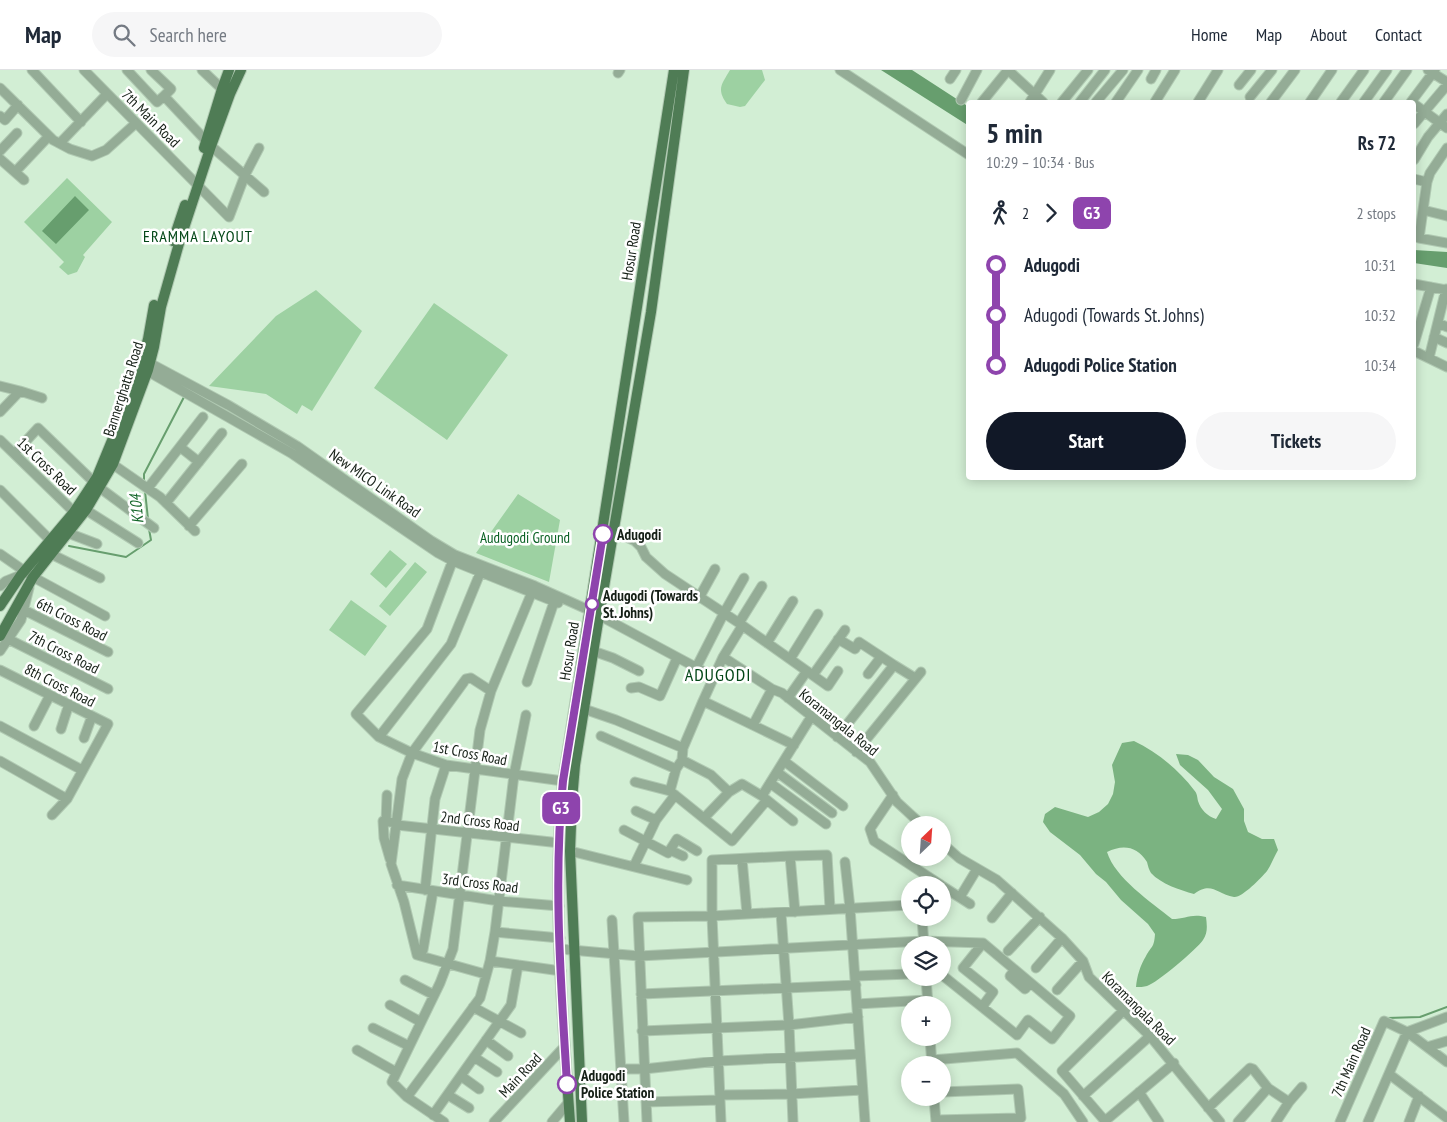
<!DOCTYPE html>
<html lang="en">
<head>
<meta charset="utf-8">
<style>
	body { margin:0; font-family:"PT Sans Narrow",sans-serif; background:#f6f6f7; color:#1f2937; height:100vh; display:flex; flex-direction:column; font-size:19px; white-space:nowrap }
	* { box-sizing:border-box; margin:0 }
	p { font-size:16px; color:#747a83 }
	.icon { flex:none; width:28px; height:28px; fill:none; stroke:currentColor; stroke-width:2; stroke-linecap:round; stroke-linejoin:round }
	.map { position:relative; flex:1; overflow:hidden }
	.details { position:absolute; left:966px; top:30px; width:450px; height:380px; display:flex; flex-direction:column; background:#fff; border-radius:5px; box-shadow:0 2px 12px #0003 }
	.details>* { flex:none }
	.badge { padding:0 10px; border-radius:8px; font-size:18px; line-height:32px }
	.needle { width:32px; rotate:25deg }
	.controls { position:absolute; left:901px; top:746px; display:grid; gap:10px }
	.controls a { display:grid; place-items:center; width:50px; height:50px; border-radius:50%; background:#fff; box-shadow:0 2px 12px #0003; font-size:25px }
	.map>.badge { position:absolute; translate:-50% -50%; box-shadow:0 0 0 2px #fff }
	.legs { display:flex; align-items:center; gap:8px; height:55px; padding:0 20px; font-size:16px }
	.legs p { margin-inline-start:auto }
	.summary { display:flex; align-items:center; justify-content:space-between; height:85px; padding:0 20px }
	h1 { font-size:28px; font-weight:800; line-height:38px }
	.primary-button { display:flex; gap:10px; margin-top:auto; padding:10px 20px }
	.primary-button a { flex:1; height:58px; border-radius:30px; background:#111827; color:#fff; font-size:20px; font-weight:800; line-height:58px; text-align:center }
	.primary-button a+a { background:#f6f6f7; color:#1f2937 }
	ul { padding:0 20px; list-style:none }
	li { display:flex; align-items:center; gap:18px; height:50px; font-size:19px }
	li i { display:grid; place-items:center; width:8px; height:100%; margin:0 6px; background:currentColor }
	li i::after { content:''; width:12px; height:12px; margin:-6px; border:4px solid; border-radius:50%; background:#fff }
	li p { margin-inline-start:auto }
	li:first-child i { background:linear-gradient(#0000 50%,currentColor 0) }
	li:last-child i { background:linear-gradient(currentColor 50%,#0000 0) }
	header { display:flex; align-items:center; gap:30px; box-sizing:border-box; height:70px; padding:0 25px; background:#fff; border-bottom:1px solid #e0e1e3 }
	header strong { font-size:24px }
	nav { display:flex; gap:28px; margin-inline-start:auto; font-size:18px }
	.search { width:350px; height:45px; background:#f6f6f7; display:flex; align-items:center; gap:12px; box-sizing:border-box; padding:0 18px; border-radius:28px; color:#747a83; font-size:19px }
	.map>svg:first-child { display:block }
	.green { fill:#9dd1a2 }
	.forest { fill:#7bb381 }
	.water { fill:#679e6e }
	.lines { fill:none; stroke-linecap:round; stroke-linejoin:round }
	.stream { stroke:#679e6e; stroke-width:2 }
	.minor-casing { stroke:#b0c9b2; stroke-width:11 }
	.major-casing { stroke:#b0c9b2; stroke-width:12 }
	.minor { stroke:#94ac96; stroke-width:9 }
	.major { stroke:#4f7c55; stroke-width:10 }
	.line-1-casing { stroke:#fff; stroke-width:11 }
	.line-1 { stroke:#8e44ad; stroke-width:8 }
	.stop-1-dot { fill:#fff; stroke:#8e44ad; stroke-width:2.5 }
	.labels { text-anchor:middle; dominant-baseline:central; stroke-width:5; stroke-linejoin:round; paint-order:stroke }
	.street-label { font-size:15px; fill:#151f16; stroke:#fff }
	.stop-label { font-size:15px; font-weight:bold; fill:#151f16; stroke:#fff; text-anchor:start }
	.park-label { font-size:15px; fill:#0b6225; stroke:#fff }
	.neighbourhood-label { font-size:16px; letter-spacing:1px; fill:#024616; stroke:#fff }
	.water-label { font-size:16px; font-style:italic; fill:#146729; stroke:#fff }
	.quarter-label { font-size:18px; letter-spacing:1px; fill:#024616; stroke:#fff }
</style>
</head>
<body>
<header>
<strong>Map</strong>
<div class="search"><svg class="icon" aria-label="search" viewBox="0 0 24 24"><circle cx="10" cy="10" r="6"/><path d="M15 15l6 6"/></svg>Search here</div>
<nav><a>Home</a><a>Map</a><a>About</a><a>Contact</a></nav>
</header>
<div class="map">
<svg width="1447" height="1052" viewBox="0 0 1447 1052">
	<rect width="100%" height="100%" fill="#d2eed4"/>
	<path class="green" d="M730 0H762L765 10 745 36 740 37 727 34C716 19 722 14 730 0Z
		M67 108 112 152 83 185 85 187 77 202 68 205 59 197 64 192 24 152Z
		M316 220 362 261 312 341 302 335 297 344 266 324 209 316 276 246Z
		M434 233 508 285 447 370 374 318Z
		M518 424 560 450 549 512 476 483Z
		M390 480 407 494 386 518 370 504Z
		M415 492 427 502 390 546 379 536Z
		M351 530 387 556 365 586 329 560Z"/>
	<path class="forest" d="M1134 671C1157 682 1179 700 1194 720 1197 723 1197 726 1198 731 1201 740 1207 746 1216 749L1222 739 1208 720 1180 695 1176 684 1188 685 1198 690 1214 707 1233 719 1244 739V751L1248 762 1262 769H1274L1278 780C1274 787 1271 795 1267 801 1261 808 1242 828 1234 827 1216 824 1212 811 1194 824 1180 820 1161 814 1151 803 1149 800 1148 796 1147 792 1137 776 1123 774 1107 782 1115 808 1151 832 1172 849 1186 849 1191 843 1206 847 1207 855 1208 863 1203 870 1197 879 1157 913 1147 916 1144 917 1139 917 1136 917 1137 906 1140 896 1146 886 1152 875 1154 878 1155 864L1148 854 1121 830 1106 812 1096 804 1080 785 1050 762 1043 752 1045 744 1055 737 1088 747 1099 742 1108 734 1113 724 1115 712 1112 695 1122 673Z"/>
	<path class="water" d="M881 0H912L969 37V56Z
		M75 126 89 140 56 174 42 161Z
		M1414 180 1447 182V198L1414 193Z"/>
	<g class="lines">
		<path class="stream" d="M144 412V404L184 327
			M145 421 148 449
			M69 476 126 487 151 470 149 459
			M1387 948 1420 947 1447 937"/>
		<g class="minor-casing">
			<path id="minor" d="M32 0 81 52
				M84 0 229 147 245 105 259 78
				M127 0 157 32 164 26
				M151 0 171 19 164 26 211 76 264 122
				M202 0 222 19
				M840 0 969 85
				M1008 0 1043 32
				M1428 0 1447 12
				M618 3 620 0
				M950 9 956 0
				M1151 9 1156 0
				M1239 15 1251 0
				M0 18 53 70 70 79 92 86 106 80 136 53
				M1250 27 1272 0
				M961 30 977 0
				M982 32 1008 0
				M1030 32 1050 0
				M1062 32 1088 0
				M1080 32 1105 0
				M1096 32 1123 0
				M1116 32 1138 0
				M1155 32 1175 0
				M1198 32 1218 0
				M1271 32 1295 0
				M1310 32 1332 0
				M1341 32 1364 0
				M1364 32 1387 0
				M1384 32 1407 0
				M1411 32 1435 0
				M1414 34 1447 58
				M0 46 5 50 18 35
				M1414 54 1447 15
				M60 73 107 24
				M1447 78 1430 103 1427 112 1419 168 1447 173
				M0 81 17 63
				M0 89 24 110
				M1414 90 1428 67 1447 44
				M15 102 49 66
				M1414 109 1427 112
				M1427 141 1447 146
				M1414 214 1447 220
				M1438 253 1447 257
				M1434 267 1447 273
				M1414 274 1431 217
				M1414 281 1447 297
				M1429 288 1446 219
				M144 290 228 335 297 376 430 470 455 485 535 516 591 541 714 607
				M142 298 291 383 438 483 453 491 558 533
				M0 316 20 321
				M0 342 20 321 42 328
				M0 370 74 442
				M180 377 199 392
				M15 383 38 358 100 418 154 458
				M108 391 160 427 195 461
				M148 418 203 347
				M0 420 50 470
				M166 433 222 363
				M86 440 138 473
				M189 456 242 394
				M613 461 635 471 641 477 646 487 665 504 739 553 828 616 838 601
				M68 463 97 474
				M0 484 33 507 105 546
				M51 484 100 508
				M454 487 427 559 356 644 379 667 412 683 446 695 563 711
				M0 516 6 511 21 505
				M699 528 715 499
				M24 540 108 582
				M739 553 762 516
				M8 569 108 619
				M838 569 855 579 859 572 894 595
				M767 573 793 531
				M0 581 21 550 29 518
				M593 581 613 588 639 601
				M723 587 772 619 782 623 870 692 897 732 922 755
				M790 589 818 544
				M696 598 724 543 744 508
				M0 600 108 654 67 729 52 745
				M868 604 881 587
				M813 605 845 560
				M527 612 554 532
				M631 618 639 617 660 626 677 588
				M788 628 807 601
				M703 631 794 675
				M584 639 616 650 683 678
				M753 655 772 619
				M0 656 82 700
				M34 656 50 625
				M61 659 69 634
				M601 666 676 699
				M379 667 451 574 483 496
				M837 667 894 595 915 608
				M84 668 92 646
				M856 682 921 602
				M682 690 711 705 729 722
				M0 691 67 729
				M784 691 843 736
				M777 702 832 743
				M635 712 670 721 732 771 767 730
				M770 713 826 754
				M670 721 676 699 682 690 683 678 703 631 723 587 742 556
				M893 725 870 759 874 771 941 815
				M636 741 656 750
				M704 748 729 722 742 714 762 726
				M793 751 762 726 811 647
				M386 752 387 725
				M397 755 560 773
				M624 760 668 783 677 769 697 781
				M942 773 959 788 997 810 1062 868 1083 891 1089 907 1150 966 1220 1052
				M670 780 683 786
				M570 781 687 810
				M790 786 827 785 830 839
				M390 789 384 768 383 751 397 753
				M742 789 747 844
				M845 792 850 838 865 1052
				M634 796 656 750 675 725
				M397 815 499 831 559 836
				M942 816 970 834
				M425 820 435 729 446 695
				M960 827 977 799
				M781 843 789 955 793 1052
				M922 848 924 875
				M992 848 1012 823
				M612 850 624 1052
				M495 862 560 868
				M560 879 639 886 923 871 983 873 1070 946 1052 969 1028 950 1017 965 942 905
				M1008 881 1040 847
				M417 885 404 832 391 794 402 709 412 683 466 609 471 608 491 621
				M417 885 485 904
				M417 885 423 880 433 821
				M490 891 561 901
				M1036 898 1062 868
				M1015 900 1010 906 1025 919 1030 913
				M855 906 910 904
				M926 908 928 935
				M405 910 434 925
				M1057 920 1083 891
				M641 924 856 915
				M857 934 927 930
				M390 935 421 952
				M473 937 521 963
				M982 937 993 922 963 898 983 873
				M1123 941 1062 1001 1105 1051 1174 993
				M373 958 409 976
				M642 961 789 955 858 947
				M930 968 932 995
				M486 970 508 986
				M1427 977 1447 971
				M357 980 396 1002
				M474 987 497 1002
				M932 990 1017 983 1064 1024 1083 1052
				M621 999H644L718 991 860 984
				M1389 1004 1447 1048
				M461 1006 479 1019
				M1139 1022 1159 1052
				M448 1025 469 1038
				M720 1025 791 1024 862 1020
				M1083 1026 1150 966
				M407 1027 480 928 490 891 495 862 514 705 526 645
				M934 1028 936 1052
				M646 1032 720 1030
				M1289 1032 1302 1017
				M1208 1038 1250 998 1253 999 1268 1018
				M433 1045 511 935 518 895
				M936 1050 1021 1048 1018 1019 942 1022
				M444 1052 407 1027 392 1012 440 913 453 879 480 660 491 621 532 522
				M494 1052 565 976
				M552 1052 568 1033
				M647 1052 638 847 712 846 910 835
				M721 1052 712 846V790L790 786 795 842
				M1238 1052 1268 1018 1289 1032 1276 1052
				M1340 1052 1384 951 1407 962 1447 947
				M1368 1052 1407 962 1447 992
				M1409 1052 1419 1026"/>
		</g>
		<g class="major-casing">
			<path id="major" d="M204 78 222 19 229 0
				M173 171 185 135
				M0 536 21 505 74 442 97 407 125 339 140 297 148 269 154 235
				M0 566 33 507 86 440 113 394 148 300 154 277 161 237 180 170 211 76 230 24 241 0
				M570 1052C562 939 552 824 563 711L674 0
				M582 1052 570 781 572 730 575 695 599 546 651 242 684 0"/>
		</g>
		<use href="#minor" class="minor"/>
		<use href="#major" class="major"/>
	</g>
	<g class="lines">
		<g class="line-1-casing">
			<path id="line-1" d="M567 1014C561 914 553 812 563 711L603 464"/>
		</g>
		<use href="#line-1" class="line-1"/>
	</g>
	<g class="stop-1-dot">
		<circle cx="603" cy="464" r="9"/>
		<circle cx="592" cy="534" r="6"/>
		<circle cx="567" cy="1014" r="9"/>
	</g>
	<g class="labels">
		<g class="street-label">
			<text transform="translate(151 48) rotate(45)">7th Main Road</text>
			<text transform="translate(631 181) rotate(-81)">Hosur Road</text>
			<text transform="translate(123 319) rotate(-72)">Bannerghatta Road</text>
			<text transform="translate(47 396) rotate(44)">1st Cross Road</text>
			<text transform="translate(375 413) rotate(35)">New MICO Link Road</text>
			<text transform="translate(72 549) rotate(27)">6th Cross Road</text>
			<text transform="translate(569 581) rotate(-81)">Hosur Road</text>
			<text transform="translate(64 582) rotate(27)">7th Cross Road</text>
			<text transform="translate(60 615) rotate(27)">8th Cross Road</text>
			<text transform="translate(839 652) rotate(39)">Koramangala Road</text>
			<text transform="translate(470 683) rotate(11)">1st Cross Road</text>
			<text transform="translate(480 751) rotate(7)">2nd Cross Road</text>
			<text transform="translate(480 813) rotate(7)">3rd Cross Road</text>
			<text transform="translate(1139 938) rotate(45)">Koramangala Road</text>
			<text transform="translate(1351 992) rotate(-66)">7th Main Road</text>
			<text transform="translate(520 1005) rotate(-47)">Main Road</text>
		</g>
		<g class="stop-label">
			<text x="617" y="464">Adugodi</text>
			<text x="603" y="525">Adugodi (Towards<tspan x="603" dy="17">St. Johns)</tspan></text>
			<text x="581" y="1005">Adugodi<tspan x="581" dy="17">Police Station</tspan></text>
		</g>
		<g class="park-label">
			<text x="525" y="467">Audugodi Ground</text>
		</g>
		<g class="neighbourhood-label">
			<text x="198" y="166">ERAMMA LAYOUT</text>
		</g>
		<g class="water-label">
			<text transform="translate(136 439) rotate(-96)">K104</text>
		</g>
		<g class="quarter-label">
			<text x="718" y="604">ADUGODI</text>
		</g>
	</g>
</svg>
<div class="controls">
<a><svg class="needle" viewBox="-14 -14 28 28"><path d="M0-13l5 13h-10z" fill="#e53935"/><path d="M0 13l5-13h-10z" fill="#747a83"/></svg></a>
<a><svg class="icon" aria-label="locate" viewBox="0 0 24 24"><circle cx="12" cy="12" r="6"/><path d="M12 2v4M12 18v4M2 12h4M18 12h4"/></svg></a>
<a><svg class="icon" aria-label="layers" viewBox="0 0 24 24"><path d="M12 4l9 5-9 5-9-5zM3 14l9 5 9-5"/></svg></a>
<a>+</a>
<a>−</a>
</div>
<b class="badge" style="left:561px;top:738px;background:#8e44ad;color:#fff">G3</b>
<section class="details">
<div class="summary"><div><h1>5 min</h1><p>10:29 – 10:34 · Bus</p></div><b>Rs 72</b></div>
<div class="legs"><svg class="icon" aria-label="walk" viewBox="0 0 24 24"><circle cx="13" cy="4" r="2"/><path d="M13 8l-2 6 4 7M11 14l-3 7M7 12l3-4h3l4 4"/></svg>2<svg class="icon" aria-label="forward" viewBox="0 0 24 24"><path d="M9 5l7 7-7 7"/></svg><b class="badge" style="background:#8e44ad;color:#fff">G3</b><p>2 stops</p></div>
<ul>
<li><i style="color:#8e44ad"></i><b>Adugodi</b><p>10:31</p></li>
<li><i style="color:#8e44ad"></i><span>Adugodi (Towards St. Johns)</span><p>10:32</p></li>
<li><i style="color:#8e44ad"></i><b>Adugodi Police Station</b><p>10:34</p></li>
</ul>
<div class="primary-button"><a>Start</a><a>Tickets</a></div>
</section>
</div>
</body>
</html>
